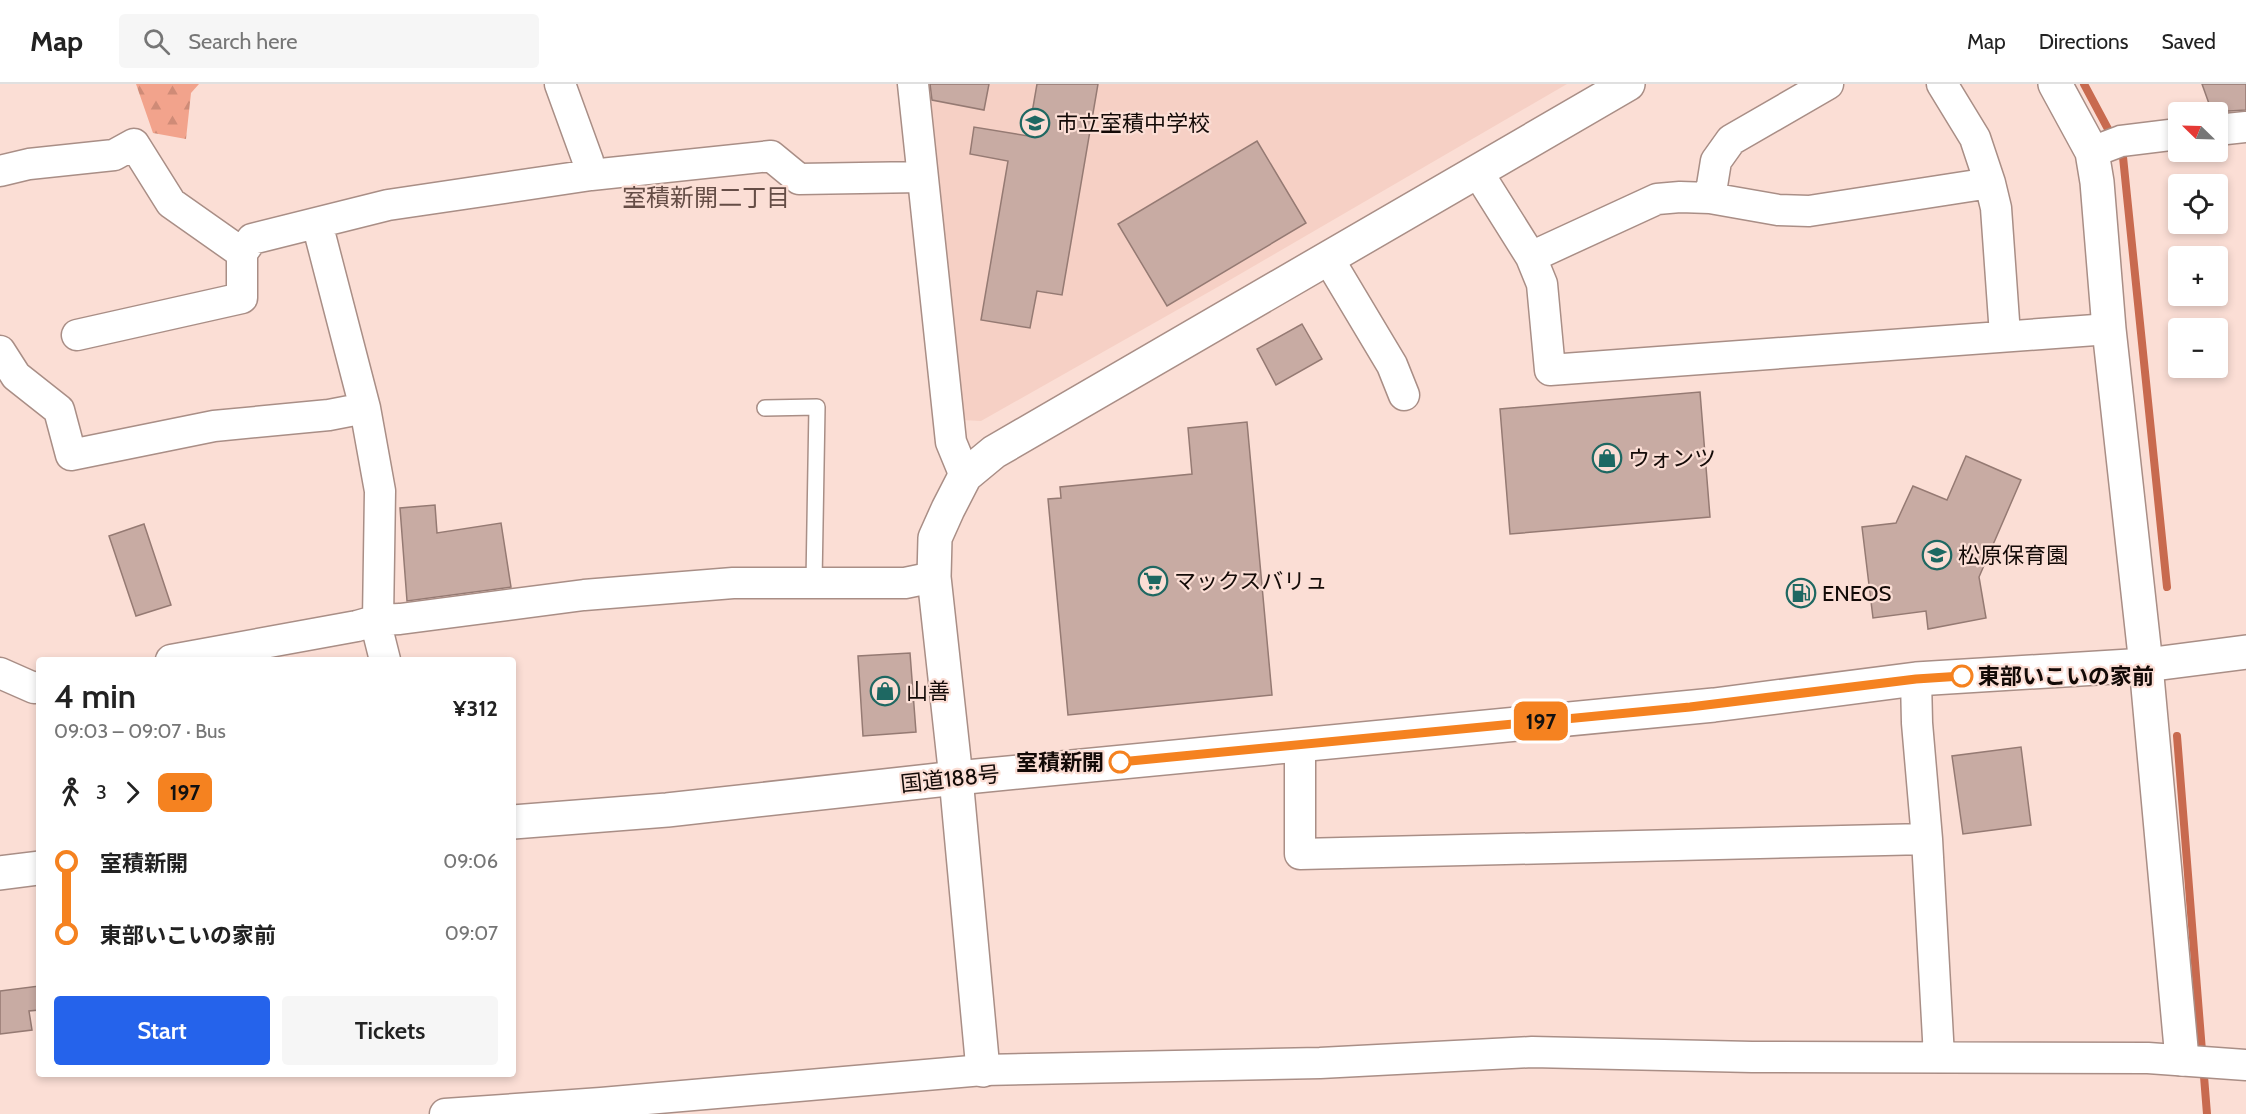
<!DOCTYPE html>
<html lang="en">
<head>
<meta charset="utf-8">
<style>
	body { margin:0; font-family:Cabin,"Noto Sans JP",sans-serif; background:#f6f6f6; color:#222; height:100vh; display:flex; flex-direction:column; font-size:22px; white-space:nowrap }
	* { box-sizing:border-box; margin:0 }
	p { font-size:20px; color:#767676 }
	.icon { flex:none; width:33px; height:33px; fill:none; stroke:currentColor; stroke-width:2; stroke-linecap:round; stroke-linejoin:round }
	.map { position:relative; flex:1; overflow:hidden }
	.sheet { position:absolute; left:36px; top:573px; width:480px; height:420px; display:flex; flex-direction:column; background:#fff; border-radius:6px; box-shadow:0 3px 9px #0003 }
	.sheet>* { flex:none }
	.badge { padding:0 12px; border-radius:9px; font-size:21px; line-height:39px }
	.needle { width:39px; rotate:293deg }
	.fabs { position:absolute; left:2168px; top:18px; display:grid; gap:12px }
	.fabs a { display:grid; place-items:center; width:60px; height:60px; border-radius:6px; background:#fff; box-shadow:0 3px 9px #0003; font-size:30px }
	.map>.badge { position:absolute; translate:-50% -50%; box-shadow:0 0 0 3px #fff }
	.legs { display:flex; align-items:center; gap:9px; height:66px; padding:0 18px; font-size:20px }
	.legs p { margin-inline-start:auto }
	.summary { display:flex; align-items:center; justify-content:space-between; height:102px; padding:0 18px }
	h1 { font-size:33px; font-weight:600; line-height:45px }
	.action { display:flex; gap:12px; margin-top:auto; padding:12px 18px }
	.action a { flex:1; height:69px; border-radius:6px; background:#2563eb; color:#fff; font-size:24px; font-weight:600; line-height:69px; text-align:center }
	.action a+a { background:#f6f6f6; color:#222 }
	ul { padding:0 18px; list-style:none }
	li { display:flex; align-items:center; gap:21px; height:72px; font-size:22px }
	li i { display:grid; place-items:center; width:9px; height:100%; margin:0 8px; background:currentColor }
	li i::after { content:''; width:15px; height:15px; margin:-8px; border:4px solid; border-radius:50%; background:#fff }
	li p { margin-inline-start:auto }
	li:first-child i { background:linear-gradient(#0000 50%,currentColor 0) }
	li:last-child i { background:linear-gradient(currentColor 50%,#0000 0) }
	header { display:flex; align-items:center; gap:36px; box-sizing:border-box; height:84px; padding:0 30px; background:#fff; border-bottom:2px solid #e0e0e0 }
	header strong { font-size:28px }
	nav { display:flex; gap:33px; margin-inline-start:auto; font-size:21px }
	.search { width:420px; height:54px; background:#f6f6f6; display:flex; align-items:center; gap:15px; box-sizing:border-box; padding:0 21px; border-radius:6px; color:#767676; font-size:22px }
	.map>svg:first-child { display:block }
	.built { fill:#f6d0c5 }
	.forest { fill:url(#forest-firs) }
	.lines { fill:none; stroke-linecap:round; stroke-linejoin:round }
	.stream { stroke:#c86a4f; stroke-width:8 }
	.building { fill:#c8aba3; stroke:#957a73; stroke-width:1.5 }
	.service-casing { stroke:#a98e86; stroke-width:18 }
	.minor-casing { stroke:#a98e86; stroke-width:33 }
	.tertiary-casing { stroke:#a98e86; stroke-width:36 }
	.trunk-casing { stroke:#a98e86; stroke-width:36 }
	.service { stroke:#fff; stroke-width:15 }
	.minor { stroke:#fff; stroke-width:30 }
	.tertiary { stroke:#fff; stroke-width:33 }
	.trunk { stroke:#fff; stroke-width:33 }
	.line-1-casing { stroke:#fff; stroke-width:14 }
	.line-1 { stroke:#f58220; stroke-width:9 }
	.stop-1-dot { fill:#fff; stroke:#f58220; stroke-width:3 }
	.labels { text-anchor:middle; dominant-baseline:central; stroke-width:4.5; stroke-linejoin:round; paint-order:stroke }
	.poi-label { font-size:22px; fill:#130a07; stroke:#fbded5; text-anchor:start }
	.stop-label { font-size:22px; font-weight:bold; fill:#130a07; stroke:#fbded5; text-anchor:start }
	.street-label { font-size:22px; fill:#130a07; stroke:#fbded5 }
	.neighbourhood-label { font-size:24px; fill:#654d46; stroke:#fbded5 }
</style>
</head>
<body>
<header>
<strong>Map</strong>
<div class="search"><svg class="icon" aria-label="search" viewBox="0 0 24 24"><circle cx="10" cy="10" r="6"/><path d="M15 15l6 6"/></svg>Search here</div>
<nav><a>Map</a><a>Directions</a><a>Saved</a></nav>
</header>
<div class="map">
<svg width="2246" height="1030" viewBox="0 0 2246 1030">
	<defs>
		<pattern id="forest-firs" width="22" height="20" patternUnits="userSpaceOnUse" patternTransform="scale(1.5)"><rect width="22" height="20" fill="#f2a38c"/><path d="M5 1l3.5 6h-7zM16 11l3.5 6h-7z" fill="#cf8b77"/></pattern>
	</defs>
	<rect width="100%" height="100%" fill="#fbded5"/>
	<path class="built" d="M926 0H1567L1223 200 981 337 962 336Z"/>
	<path class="forest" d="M136 0H199L191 9 186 55 153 49Z"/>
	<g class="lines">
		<path class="stream" d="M2084 0 2123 73 2167 503
			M2177 652 2207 1030"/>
	</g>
	<path class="building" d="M930 0H989L984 26 932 16Z
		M1037 0H1098L1062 211 1037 207 1030 244 981 236 1008 77 970 70 974 43 1028 52Z
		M2202 0H2246V26L2212 28Z
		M1257 57 1306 139 1167 222 1118 140Z
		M1302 240 1322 275 1276 301 1257 265Z
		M1700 308 1710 433 1510 450 1500 325Z
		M1247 338 1272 611 1068 631 1048 415 1061 414 1060 403 1192 390 1188 344Z
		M1966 372 2021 396 1979 493 1986 534 1928 545 1926 527 1873 534 1862 443 1896 439 1913 402 1947 416Z
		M435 421 437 449 501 439 511 503 407 517 400 424Z
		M144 440 171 521 136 532 109 452Z
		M910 569 916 648 863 652 858 572Z
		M2021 663 2031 741 1963 750 1952 672Z
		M39 902V926L29 927 32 946 0 950V907Z"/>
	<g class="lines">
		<g class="service-casing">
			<path id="service" d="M765 324 817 323 814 498"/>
		</g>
		<g class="minor-casing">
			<path id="minor" d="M560 0 588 77 591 91
				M913 0 951 358 965 392
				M1942 0 1975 54 1990 99 1996 124 2005 251
				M2217 46 2246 43
				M2092 68 2121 57 2178 50
				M0 87 29 80 114 71 134 60 171 119 242 169
				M1477 87 1531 173 1542 200 1550 286 2109 245
				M1710 114 1716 77 1731 56 1828 0
				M317 139 365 324 380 407 378 536 379 552 385 576
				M1531 173 1657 115 1680 113 1710 114 1778 126 1809 127 1990 99
				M1328 174 1392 281 1404 311
				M77 251 242 214V169L252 155 388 121 591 91 771 72 799 95 922 93
				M0 267 16 292 59 326 71 371 214 342 329 331 365 324
				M171 576 357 542 378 536 400 535 584 511 733 499H905L934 493
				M0 589 34 604 39 603
				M1916 595 1917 639 1927 755 1939 973
				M1300 660V770L1927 755
				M445 1030 601 1019 983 986 1320 979 1532 968 1752 973 2148 974 2246 981"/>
		</g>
		<g class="tertiary-casing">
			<path id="tertiary" d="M2055 0 2092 68 2097 98 2109 245 2146 581 2182 975
				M983 986 956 694 934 493 935 454 948 425 965 392 994 368 1628 0"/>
		</g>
		<g class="trunk-casing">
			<path id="trunk" d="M513 738 667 726 956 694 1714 621 1916 595 2146 581 2246 568
				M0 789 39 784"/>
		</g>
		<use href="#service" class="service"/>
		<use href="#minor" class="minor"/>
		<use href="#tertiary" class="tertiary"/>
		<use href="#trunk" class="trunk"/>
	</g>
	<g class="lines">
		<g class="line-1-casing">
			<path id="line-1" d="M1120 678 1690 623 1916 595 1962 592"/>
		</g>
		<use href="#line-1" class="line-1"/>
	</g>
	<defs>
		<g id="school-ring" transform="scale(1.5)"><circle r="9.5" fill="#fbded5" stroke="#1e6862" stroke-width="1.5"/><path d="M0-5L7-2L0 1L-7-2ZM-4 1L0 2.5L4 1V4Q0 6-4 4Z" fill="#1e6862"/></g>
		<g id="shop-ring" transform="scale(1.5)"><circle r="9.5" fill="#fbded5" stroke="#1e6862" stroke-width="1.5"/><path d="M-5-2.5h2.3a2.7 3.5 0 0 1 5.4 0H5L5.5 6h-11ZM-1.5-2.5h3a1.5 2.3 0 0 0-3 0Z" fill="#1e6862"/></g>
		<g id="supermarket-ring" transform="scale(1.5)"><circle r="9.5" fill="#fbded5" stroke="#1e6862" stroke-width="1.5"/><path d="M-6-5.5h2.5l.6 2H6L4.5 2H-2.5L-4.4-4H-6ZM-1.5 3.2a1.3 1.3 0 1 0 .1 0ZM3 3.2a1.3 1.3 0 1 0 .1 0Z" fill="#1e6862"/></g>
		<g id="fuel-ring" transform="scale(1.5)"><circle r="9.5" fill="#fbded5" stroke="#1e6862" stroke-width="1.5"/><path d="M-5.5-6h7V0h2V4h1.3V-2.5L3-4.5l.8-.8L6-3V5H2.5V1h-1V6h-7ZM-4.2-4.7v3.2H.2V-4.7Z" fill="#1e6862"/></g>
	</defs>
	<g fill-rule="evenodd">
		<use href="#school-ring" x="1035" y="39"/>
		<use href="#shop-ring" x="1607" y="374"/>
		<use href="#school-ring" x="1937" y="471"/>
		<use href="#supermarket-ring" x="1153" y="497"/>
		<use href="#fuel-ring" x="1801" y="509"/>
		<use href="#shop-ring" x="885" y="607"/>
	</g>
	<g class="stop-1-dot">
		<circle cx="1962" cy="592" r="10"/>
		<circle cx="1120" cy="678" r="10"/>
	</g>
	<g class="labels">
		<g class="poi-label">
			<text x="1056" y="39">市立室積中学校</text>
			<text x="1628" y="374">ウォンツ</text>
			<text x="1958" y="471">松原保育園</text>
			<text x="1174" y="497">マックスバリュ</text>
			<text x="1822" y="509">ENEOS</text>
			<text x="906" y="607">山善</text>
		</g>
		<g class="stop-label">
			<text x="1978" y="592">東部いこいの家前</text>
			<text x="1104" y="678" text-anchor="end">室積新開</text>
		</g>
		<g class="street-label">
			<text transform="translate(950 695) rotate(-6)">国道188号</text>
		</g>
		<g class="neighbourhood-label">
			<text x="706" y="113">室積新開二丁目</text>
		</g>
	</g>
</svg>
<div class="fabs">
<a><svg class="needle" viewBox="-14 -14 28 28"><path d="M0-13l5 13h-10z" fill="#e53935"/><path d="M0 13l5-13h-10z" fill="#767676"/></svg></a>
<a><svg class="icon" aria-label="locate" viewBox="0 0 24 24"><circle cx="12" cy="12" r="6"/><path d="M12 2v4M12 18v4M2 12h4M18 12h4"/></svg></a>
<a>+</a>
<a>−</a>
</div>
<b class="badge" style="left:1541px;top:637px;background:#f58220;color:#111">197</b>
<section class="sheet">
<div class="summary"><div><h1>4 min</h1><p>09:03 – 09:07 · Bus</p></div><b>¥312</b></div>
<div class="legs"><svg class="icon" aria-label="walk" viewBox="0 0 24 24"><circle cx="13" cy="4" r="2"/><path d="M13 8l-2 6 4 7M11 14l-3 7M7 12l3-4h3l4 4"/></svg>3<svg class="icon" aria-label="forward" viewBox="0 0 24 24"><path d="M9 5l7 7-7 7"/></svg><b class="badge" style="background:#f58220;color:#111">197</b></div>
<ul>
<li><i style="color:#f58220"></i><b>室積新開</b><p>09:06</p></li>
<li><i style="color:#f58220"></i><b>東部いこいの家前</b><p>09:07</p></li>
</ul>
<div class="action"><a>Start</a><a>Tickets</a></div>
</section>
</div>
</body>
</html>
